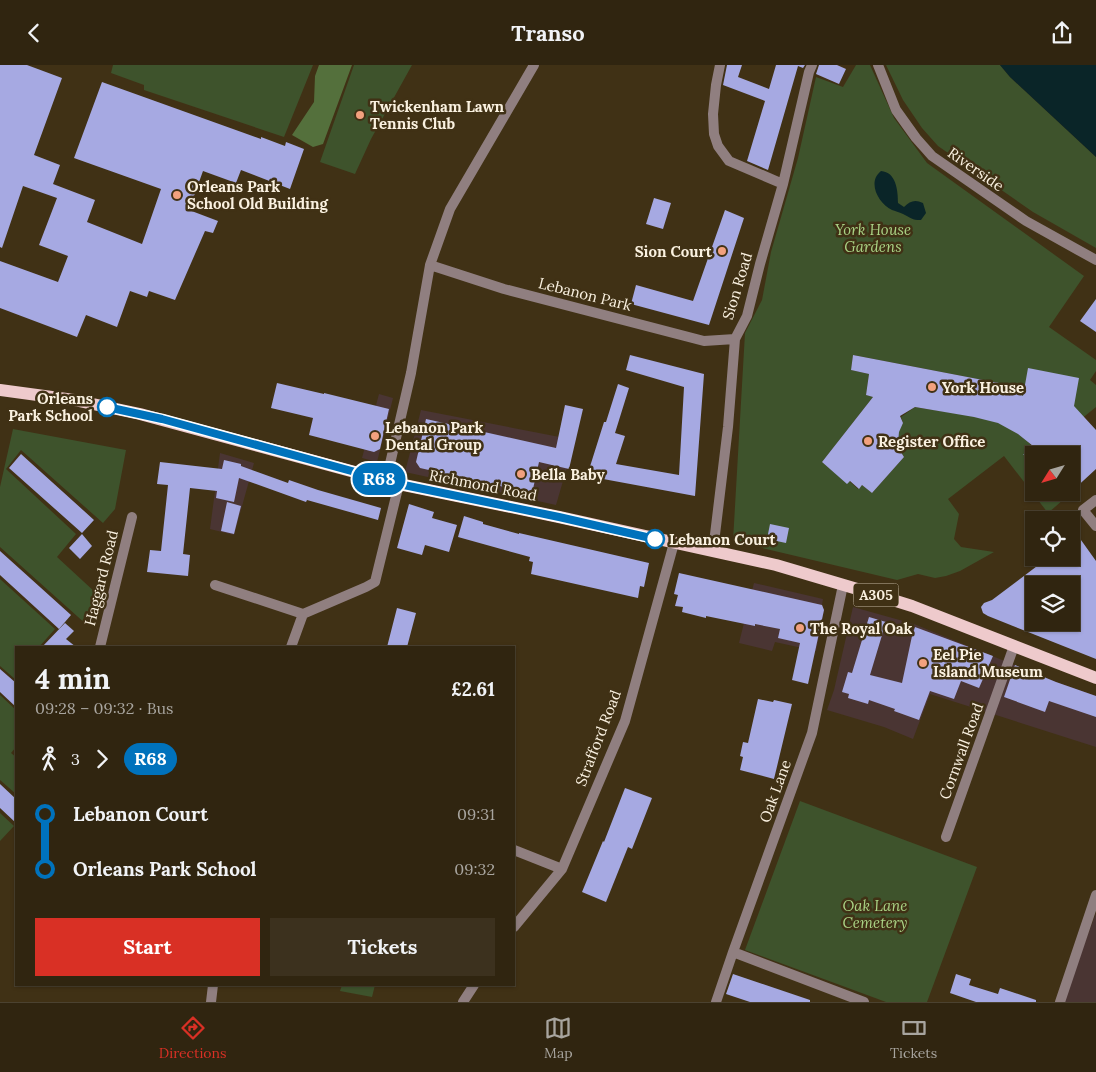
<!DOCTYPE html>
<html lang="en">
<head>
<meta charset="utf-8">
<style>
	body { margin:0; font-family:Lora,serif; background:#3c311e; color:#f1f3f6; height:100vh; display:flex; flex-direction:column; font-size:19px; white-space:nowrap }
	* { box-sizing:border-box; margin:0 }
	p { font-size:16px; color:#a8a59f }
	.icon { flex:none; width:28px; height:28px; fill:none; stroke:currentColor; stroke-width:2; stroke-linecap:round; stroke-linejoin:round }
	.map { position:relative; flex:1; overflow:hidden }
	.side { position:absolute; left:15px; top:581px; width:500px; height:340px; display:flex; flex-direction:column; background:#302510; border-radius:0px; box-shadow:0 1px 4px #0004,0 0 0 1px #4b4230 }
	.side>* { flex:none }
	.badge { padding:0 10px; border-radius:16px; font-size:18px; line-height:32px }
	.needle { width:32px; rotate:233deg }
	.buttons { position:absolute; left:1025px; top:381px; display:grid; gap:10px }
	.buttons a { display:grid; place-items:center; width:55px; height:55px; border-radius:0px; background:#302510; box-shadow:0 1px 4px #0004,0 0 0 1px #4b4230; font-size:25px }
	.map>.badge { position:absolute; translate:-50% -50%; box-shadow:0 0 0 2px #fff }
	.legs { display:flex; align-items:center; gap:8px; height:55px; padding:0 20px; font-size:16px }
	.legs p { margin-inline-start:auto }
	.overview { display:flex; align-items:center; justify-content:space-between; height:85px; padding:0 20px }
	h1 { font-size:28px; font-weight:700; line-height:38px }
	.action { display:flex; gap:10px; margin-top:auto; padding:10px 20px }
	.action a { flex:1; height:58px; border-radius:0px; background:#d93025; color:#fff; font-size:20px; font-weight:700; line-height:58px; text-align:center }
	.action a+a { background:#3c311e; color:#f1f3f6 }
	ul { padding:0 20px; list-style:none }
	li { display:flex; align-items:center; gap:18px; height:55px; font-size:19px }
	li i { display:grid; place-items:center; width:8px; height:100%; margin:0 6px; background:currentColor }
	li i::after { content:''; width:12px; height:12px; margin:-6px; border:4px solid; border-radius:50%; background:#302510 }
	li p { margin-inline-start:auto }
	li:first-child i { background:linear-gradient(#0000 50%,currentColor 0) }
	li:last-child i { background:linear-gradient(currentColor 50%,#0000 0) }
	header { display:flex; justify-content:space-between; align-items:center; height:65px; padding:0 20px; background:#302510; font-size:22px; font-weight:700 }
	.menu { display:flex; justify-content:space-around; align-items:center; height:70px; border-top:1px solid #4b4230; background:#302510; font-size:14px; color:#a8a59f }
	.menu a { display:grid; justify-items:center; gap:2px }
	.menu .selected { color:#d93025 }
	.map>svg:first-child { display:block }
	.commercial { fill:#4a3533 }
	.green { fill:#3e532c }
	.forest { fill:#54703c }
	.water { fill:#0a2528 }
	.building { fill:#a6a9e2; fill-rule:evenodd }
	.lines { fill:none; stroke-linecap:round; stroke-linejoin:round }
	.street { stroke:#907f80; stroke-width:10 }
	.primary { stroke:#eecacc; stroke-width:12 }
	.line-1-casing { stroke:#fff; stroke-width:11 }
	.line-1 { stroke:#0072bc; stroke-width:8 }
	.poi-dot { fill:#f2a17e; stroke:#403115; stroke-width:2 }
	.stop-1-dot { fill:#fff; stroke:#0072bc; stroke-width:2.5 }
	.labels { text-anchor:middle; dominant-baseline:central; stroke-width:5; stroke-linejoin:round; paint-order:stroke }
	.shield { fill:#403115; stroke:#c2b7a3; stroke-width:1 }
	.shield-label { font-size:14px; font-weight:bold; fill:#faf1e0 }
	.poi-label { font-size:15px; font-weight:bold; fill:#faf1e0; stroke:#403115; text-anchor:start }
	.street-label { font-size:15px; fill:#faf1e0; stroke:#403115 }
	.park-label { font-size:15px; font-style:italic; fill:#a9d385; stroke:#403115 }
	.stop-label { font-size:15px; font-weight:bold; fill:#faf1e0; stroke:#403115; text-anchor:end }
</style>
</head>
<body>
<header><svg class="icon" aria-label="back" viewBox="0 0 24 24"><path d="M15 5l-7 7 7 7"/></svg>Transo<svg class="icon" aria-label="share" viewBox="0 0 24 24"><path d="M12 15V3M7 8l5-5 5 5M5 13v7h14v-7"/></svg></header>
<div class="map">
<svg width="1096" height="937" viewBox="0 0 1096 937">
	<rect width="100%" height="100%" fill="#403115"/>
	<path class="commercial" d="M379 329 393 333 377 397 362 393Z
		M421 345 575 375 556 440 405 407Z
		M220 388 254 398 234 470 210 464Z
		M754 518 823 534 822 540 824 545 816 586 775 577 772 586 739 578Z
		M853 542 914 559 1056 617 1096 631V682L930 629 913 674 884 662 827 645 834 625Z
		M1096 848V937H1063L1066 928Z"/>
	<path class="green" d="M113 0H313L284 72 144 25V20L111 8Z
		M354 0H412L371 74 355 109 320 97Z
		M856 0H870L894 53 927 98 1084 211 1049 262 1096 295V306L1090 315 1096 320V342L1080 355 1027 334 1004 319 853 290 851 305 869 309 866 330 873 332 822 397 847 418 849 416 858 424 862 420 872 428 904 392C897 381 895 370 903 358L901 352 915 342C941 347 970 349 996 357 1008 361 1024 372 1032 381L1029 384 1034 390V428H1071L1048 448 1004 391 948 434 959 449 954 474 961 482 994 487 960 506 946 511 935 513 918 509 897 515 733 476 745 268 762 235 771 187 798 93 816 12 843 22Z
		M886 0H1000L1010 12 1096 92V183L1033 147 938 81 922 63 903 35Z
		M13 364 126 385 115 444 103 458 21 385 6 404 76 469 57 492 96 528 87 560 0 482V422Z
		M0 514 55 564 39 582H16V615L0 601Z
		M0 630 16 645V682L11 688 16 692V729L0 715Z
		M800 736 977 802 927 937H886L745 885Z
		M0 748 14 761 0 776Z
		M342 920H375L372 932 340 926Z"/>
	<path class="forest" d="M319 0H352L323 79 313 82 292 70 314 37 315 11Z"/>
	<path class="water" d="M1000 0H1096V92L1010 12Z
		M881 106C896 107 898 125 898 138L904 142C910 136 915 134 923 138L926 148 921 155C911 155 912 153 903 149 899 147 895 146 892 145 878 138 867 117 881 106Z"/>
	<path class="building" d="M0 0H27L62 13 34 90 60 100 53 119 95 135 87 157 142 179 161 124 74 93 102 17 261 74V72L285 81 286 77 304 84 290 124 241 105 236 118 203 106 189 145 218 156 213 168 205 166 175 235 149 226 147 232 130 226 117 262 86 250 77 272 0 243V196L58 217 68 191 39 180 57 133 23 121 2 183 0 182Z
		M727 0H742L738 12 769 24 776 0H805L803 3 798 1 768 105 747 96 765 36 723 20Z
		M819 0H837L846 4 839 19 816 9Z
		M654 133 671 138 663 164 646 159Z
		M725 145 744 153 709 260 631 239 636 220 693 236Z
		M1096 234V267L1080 256Z
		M630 290 704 309 695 431 587 411 604 357H606L618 319 629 323 615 368 625 371 616 399 679 410 684 322 626 305Z
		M853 290 1004 319 1023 331 1028 303 1079 313 1074 341 1096 365V404L1071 427V390H1023L1033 381 1018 369 998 358 974 352 915 342 900 351 903 358 899 367 898 378 899 384 904 392 872 428 862 420 859 424 850 416 847 419 822 397 873 332 866 330 869 309 851 305Z
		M277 318 324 329V328L389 344 380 384 374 387 309 370 313 353 271 343Z
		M565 340 583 344 569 404 539 397 533 424 527 427 420 403 416 397 426 354 556 383Z
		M21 389 94 455 82 468 9 403Z
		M224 395 241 399V401L288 418 289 415 318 425 381 443 378 455 307 435 306 437 239 413 234 437 216 433 217 426 190 423 183 489 190 490 188 511 147 507 150 485 161 486 168 420 157 419 160 397 222 404Z
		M227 437 241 441 234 469 221 466Z
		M409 439 434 447 432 453 457 460 449 487 425 480 422 490 397 483Z
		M464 451 483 457V459L519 469V468L649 498 644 522 640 521 638 533 531 509 533 497 529 496 530 492 458 472Z
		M770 459 789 463 786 478 767 474Z
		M1071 461 1096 496V594L988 551 983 548 981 542 984 538 992 535 1049 492H1071ZM1034 520H1071V558H1034Z
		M82 469 92 481 80 494 69 483Z
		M0 486 71 550 59 564 0 510Z
		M679 508 822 540 824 545 808 619 792 615 800 578 778 573 780 564 755 559V561L706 551V553L682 547 683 542 675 541 678 530 674 529Z
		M397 543 416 548 407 582H387Z
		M869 552 886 557 870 610 902 618 912 571 915 562 993 591 979 623 961 616 954 634 930 626 919 655 894 646 895 644 869 635 868 639 848 633 849 629 842 627 848 607 852 608Z
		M65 558 74 566 66 574 76 582H42Z
		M1015 600 1056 617 1096 631V652L1049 636 1045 647 1004 632Z
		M0 604 16 618V642L0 627Z
		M758 634 773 637 774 635 792 639 774 714 740 705 743 692 740 691 743 677 748 678Z
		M0 719 16 734V758L0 743Z
		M625 723 652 733 632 784 628 782 606 837 582 827 603 776 604 777Z
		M733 909 810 935V937H750L726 929Z
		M956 909 971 914 969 920 998 929 1000 923 1036 935V937H976L950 928Z"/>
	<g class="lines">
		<path class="street" d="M720 0 716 20 713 49 714 69 718 81 729 96 783 119
			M878 0 896 45 916 73 932 91 1026 156 1096 195
			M430 200 504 224 704 276 735 274
			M386 416 411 308 430 200 450 144 534 0
			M1096 435 1083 445 1096 461
			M713 486 728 362 735 274 747 251 760 199 783 119 809 7 812 0
			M215 520 303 549 366 522 375 517 399 419
			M100 582 132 452
			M291 582 303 549
			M946 772 1014 581
			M514 785 562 804
			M514 862 562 804 625 656 674 478
			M733 887 864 937
			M211 937 213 920
			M463 937 474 920
			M716 937 733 887 812 668 843 520
			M1060 937 1096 830"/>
		<path class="primary" d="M0 325 74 335 140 349 399 419 559 452 776 500 864 526 912 541 1096 613"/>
	</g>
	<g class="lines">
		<g class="line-1-casing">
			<path id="line-1" d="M107 342 162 354 399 419 559 452 655 474"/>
		</g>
		<use href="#line-1" class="line-1"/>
	</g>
	<g class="poi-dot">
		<circle cx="360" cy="50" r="5"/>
		<circle cx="177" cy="130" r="5"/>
		<circle cx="722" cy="186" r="5"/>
		<circle cx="932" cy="322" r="5"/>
		<circle cx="375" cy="371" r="5"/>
		<circle cx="868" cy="376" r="5"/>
		<circle cx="521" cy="409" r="5"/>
		<circle cx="800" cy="563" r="5"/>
		<circle cx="923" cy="598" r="5"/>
	</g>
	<g class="stop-1-dot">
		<circle cx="107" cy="342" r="9"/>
		<circle cx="655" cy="474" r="9"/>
	</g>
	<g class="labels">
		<rect class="shield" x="853.5" y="518.5" width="45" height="23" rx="4"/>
		<g class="shield-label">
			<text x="876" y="530">A305</text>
		</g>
		<g class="poi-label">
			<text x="370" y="41">Twickenham Lawn<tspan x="370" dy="17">Tennis Club</tspan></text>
			<text x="187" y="121">Orleans Park<tspan x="187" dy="17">School Old Building</tspan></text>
			<text x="712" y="186" text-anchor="end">Sion Court</text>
			<text x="942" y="322">York House</text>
			<text x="385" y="362">Lebanon Park<tspan x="385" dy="17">Dental Group</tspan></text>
			<text x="878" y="376">Register Office</text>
			<text x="531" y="409">Bella Baby</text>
			<text x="810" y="563">The Royal Oak</text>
			<text x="933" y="589">Eel Pie<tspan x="933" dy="17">Island Museum</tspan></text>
		</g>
		<g class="street-label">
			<text transform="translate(976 104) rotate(35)">Riverside</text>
			<text transform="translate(737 221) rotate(-73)">Sion Road</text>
			<text transform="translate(585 229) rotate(14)">Lebanon Park</text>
			<text transform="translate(483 420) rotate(11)">Richmond Road</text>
			<text transform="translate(101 513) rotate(-76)">Haggard Road</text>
			<text transform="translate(598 673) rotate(-69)">Strafford Road</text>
			<text transform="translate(961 686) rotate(-70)">Cornwall Road</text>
			<text transform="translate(775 726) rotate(-70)">Oak Lane</text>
		</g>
		<g class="park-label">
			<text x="873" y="164">York House<tspan x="873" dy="17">Gardens</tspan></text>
			<text x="875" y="840">Oak Lane<tspan x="875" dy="17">Cemetery</tspan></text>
		</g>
		<g class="stop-label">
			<text x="93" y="333">Orleans<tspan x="93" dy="17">Park School</tspan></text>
			<text x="669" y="474" text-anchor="start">Lebanon Court</text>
		</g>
	</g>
</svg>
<div class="buttons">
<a><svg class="needle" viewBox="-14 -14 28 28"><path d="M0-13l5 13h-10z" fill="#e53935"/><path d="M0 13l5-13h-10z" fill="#a8a59f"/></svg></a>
<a><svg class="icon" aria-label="locate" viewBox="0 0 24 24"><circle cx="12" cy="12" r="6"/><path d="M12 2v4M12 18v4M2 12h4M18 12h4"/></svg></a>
<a><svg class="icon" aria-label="layers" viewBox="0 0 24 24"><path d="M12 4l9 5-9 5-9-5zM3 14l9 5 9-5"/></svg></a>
</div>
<b class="badge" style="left:379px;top:414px;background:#0072bc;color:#fff">R68</b>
<section class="side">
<div class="overview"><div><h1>4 min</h1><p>09:28 – 09:32 · Bus</p></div><b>£2.61</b></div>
<div class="legs"><svg class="icon" aria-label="walk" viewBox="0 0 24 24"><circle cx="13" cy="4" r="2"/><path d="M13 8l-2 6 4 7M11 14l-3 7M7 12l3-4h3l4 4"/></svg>3<svg class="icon" aria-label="forward" viewBox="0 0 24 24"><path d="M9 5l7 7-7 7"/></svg><b class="badge" style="background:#0072bc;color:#fff">R68</b></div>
<ul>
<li><i style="color:#0072bc"></i><b>Lebanon Court</b><p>09:31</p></li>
<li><i style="color:#0072bc"></i><b>Orleans Park School</b><p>09:32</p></li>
</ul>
<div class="action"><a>Start</a><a>Tickets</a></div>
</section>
</div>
<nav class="menu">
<a class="selected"><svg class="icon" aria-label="directions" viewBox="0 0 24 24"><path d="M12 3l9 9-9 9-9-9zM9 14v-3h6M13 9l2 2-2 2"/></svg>Directions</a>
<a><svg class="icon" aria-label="map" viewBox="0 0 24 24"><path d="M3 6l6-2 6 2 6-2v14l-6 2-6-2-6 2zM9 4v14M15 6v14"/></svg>Map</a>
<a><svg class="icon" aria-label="tickets" viewBox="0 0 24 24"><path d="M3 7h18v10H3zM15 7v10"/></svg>Tickets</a>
</nav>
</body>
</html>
